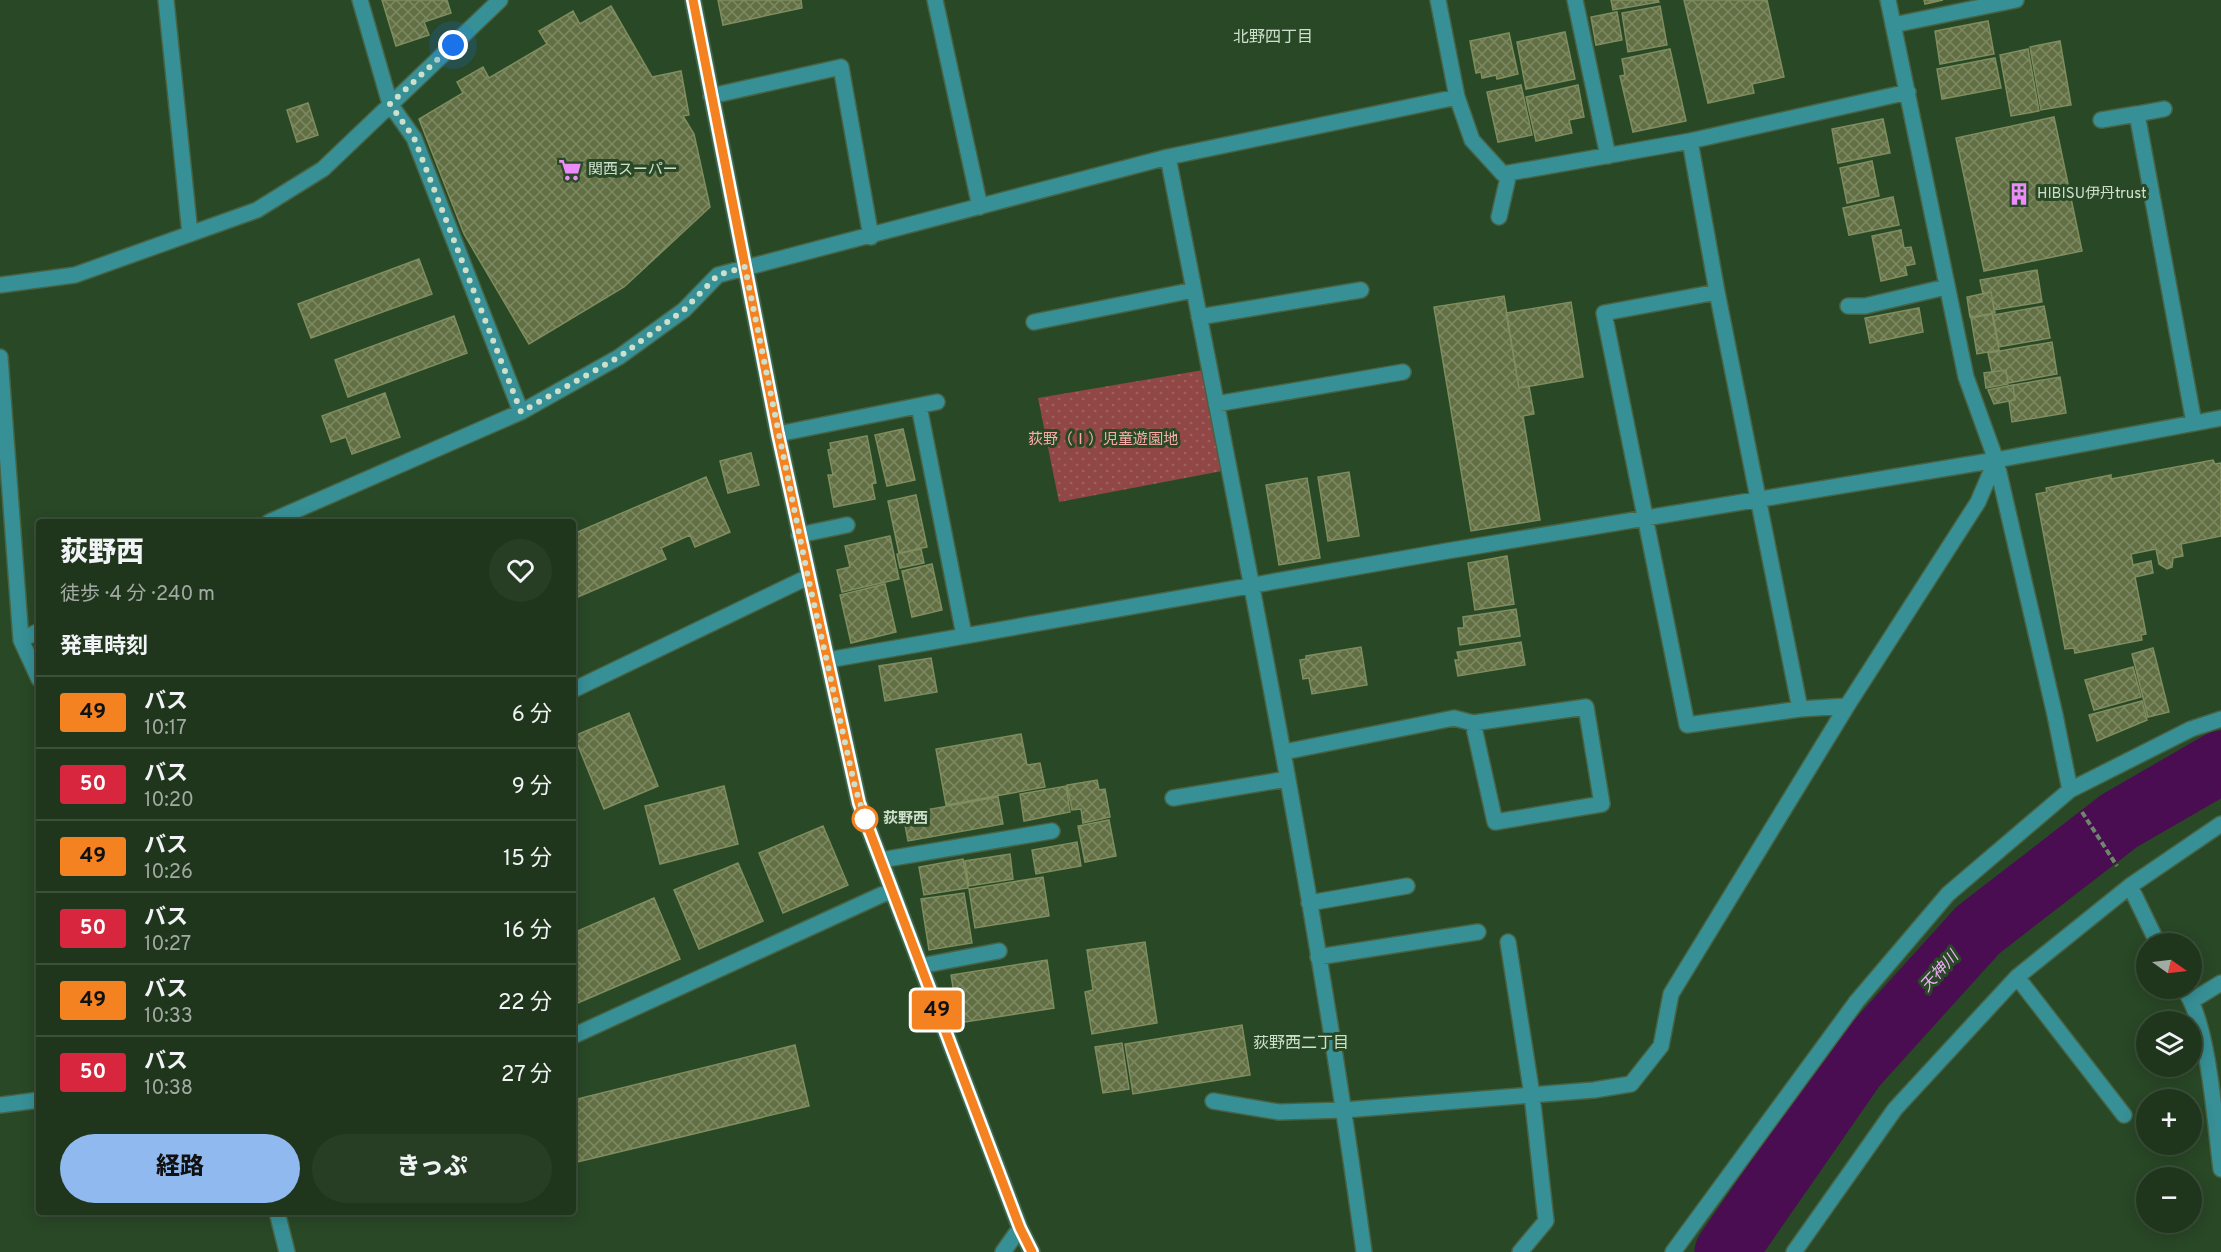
<!DOCTYPE html>
<html lang="ja">
<head>
<meta charset="utf-8">
<style>
	body { margin:0; font-family:Overpass,"Noto Sans JP",sans-serif; background:#273e25; color:#f1f3f6; height:100vh; display:flex; flex-direction:column; font-size:22px; white-space:nowrap }
	* { box-sizing:border-box; margin:0 }
	p { font-size:20px; color:#a1aba3 }
	.icon { flex:none; width:33px; height:33px; fill:none; stroke:currentColor; stroke-width:2; stroke-linecap:round; stroke-linejoin:round }
	.map { position:relative; flex:1; overflow:hidden }
	.panel { position:absolute; left:36px; top:519px; width:540px; height:696px; display:flex; flex-direction:column; background:#1f361c; border-radius:6px; box-shadow:0 3px 15px #0003,0 0 0 2px #3c503b }
	.panel>* { flex:none }
	.badge { padding:0 12px; border-radius:4px; font-size:21px; line-height:39px }
	.needle { width:39px; rotate:104deg }
	.controls { position:absolute; left:2136px; top:933px; display:grid; gap:12px }
	.controls a { display:grid; place-items:center; width:66px; height:66px; border-radius:50%; background:#1f361c; box-shadow:0 3px 15px #0003,0 0 0 2px #3c503b; font-size:30px }
	.you { position:absolute; width:30px; height:30px; margin:-15px; border:4px solid #fff; border-radius:50%; background:#1a73e8; box-shadow:0 0 0 9px #1a73e833 }
	.map>.badge { position:absolute; translate:-50% -50%; box-shadow:0 0 0 3px #fff }
	h2 { padding:0 24px; font-size:22px; line-height:54px }
	.round { display:grid; place-items:center; flex:none; width:63px; height:63px; border-radius:32px; background:#273e25 }
	.headline { display:flex; align-items:center; justify-content:space-between; height:102px; padding:0 24px }
	h1 { font-size:28px; font-weight:800; line-height:45px }
	.action { display:flex; gap:12px; margin-top:auto; padding:12px 24px }
	.action a { flex:1; height:69px; border-radius:36px; background:#90b9f0; color:#111; font-size:24px; font-weight:800; line-height:69px; text-align:center }
	.action a+a { background:#273e25; color:#f1f3f6 }
	ul { padding:0; list-style:none }
	li { display:flex; align-items:center; gap:18px; height:72px; padding:0 24px; border-top:2px solid #3c503b }
	li div { flex:1 }
	li b { display:block; font-size:22px }
	li em { font-style:normal }
	li .badge { min-width:66px; font-weight:700; text-align:center }
	.map>svg:first-child { display:block }
	.park { fill:url(#park-dots) }
	.lines { fill:none; stroke-linecap:round; stroke-linejoin:round }
	.river { stroke:#4a0d52; stroke-width:63 }
	.building { fill:url(#building-cross-hatch); stroke:#7f8d5f; stroke-width:1.5 }
	.minor-casing { stroke:#476344; stroke-width:18 }
	.path { stroke:#6d876b; stroke-width:4; stroke-dasharray:6 3; stroke-linecap:butt }
	.minor { stroke:#379096; stroke-width:15 }
	.line-casing { stroke:#fff; stroke-width:14 }
	.line { stroke:#f58220; stroke-width:9 }
	.walk { stroke:#cee0cc; stroke-width:6; stroke-dasharray:0 10.8 }
	.stop-dot { fill:#fff; stroke:#f58220; stroke-width:3 }
	.labels { text-anchor:middle; dominant-baseline:central; stroke-width:6; stroke-linejoin:round; paint-order:stroke }
	.poi-label { font-size:15px; fill:#cee0cc; stroke:#294826; text-anchor:start }
	.park-label { font-size:15px; fill:#fcada9; stroke:#294826 }
	.stop-label { font-size:15px; font-weight:bold; fill:#cee0cc; stroke:#294826; text-anchor:start }
	.neighbourhood-label { font-size:16px; fill:#cee0cc; stroke:#294826 }
	.water-label { font-size:16px; font-style:italic; fill:#efadf8; stroke:#294826 }
</style>
</head>
<body>
<div class="map">
<svg width="2221" height="1252" viewBox="0 0 2221 1252">
	<defs>
		<pattern id="park-dots" width="8" height="8" patternUnits="userSpaceOnUse" patternTransform="scale(1.5)"><rect width="8" height="8" fill="#904746"/><path d="M2 2h.1M6 6h.1" fill="none" stroke="#9e6160" stroke-width="1.8" stroke-linecap="round"/></pattern>
		<pattern id="building-cross-hatch" width="8" height="8" patternUnits="userSpaceOnUse" patternTransform="scale(1.5)"><rect width="8" height="8" fill="#626f42"/><path d="M0 0l8 8M0 8l8-8" fill="none" stroke="#7e8a65"/></pattern>
	</defs>
	<rect width="100%" height="100%" fill="#294826"/>
	<path class="park" d="M1203 370 1222 471 1059 502 1038 398Z"/>
	<g class="lines">
		<path class="river" d="M1726 1252 1855 1066 1978 930 2119 821 2221 762"/>
	</g>
	<path class="building" d="M382 0H447L451 13 424 22 429 35 396 46Z
		M718 0H801L802 8 723 25Z
		M1611 0H1658L1659 2 1613 10Z
		M1684 0H1767L1784 77 1752 84 1754 93 1708 103Z
		M1924 0H1943L1925 4Z
		M611 6 652 77 681 71 689 115 683 116 694 134 710 207 624 287 529 344 464 234 419 119 463 93 457 82 483 67 489 78 547 44 539 31 573 11 580 24Z
		M1660 6 1667 45 1628 52 1622 13Z
		M1617 12 1622 40 1596 45 1591 17Z
		M1988 21 1994 54 1940 64 1935 31Z
		M1565 32 1575 79 1526 89 1517 42Z
		M1509 33 1518 74 1497 79 1496 75 1482 78 1481 72 1476 73 1470 41Z
		M2060 41 2071 105 2041 110 2030 47Z
		M1670 49 1686 121 1633 132 1620 76 1625 75 1622 59Z
		M2028 49 2039 111 2011 116 2000 55Z
		M1995 58 2001 88 1942 99 1937 69Z
		M1521 85 1532 135 1498 142 1487 92Z
		M1578 85 1584 117 1569 120 1572 133 1536 141 1526 97Z
		M308 103 318 135 297 142 287 110Z
		M2054 117 2082 251 1984 271 1956 138Z
		M1883 119 1890 153 1838 163 1832 129Z
		M1872 161 1879 196 1847 203 1840 168Z
		M1893 197 1899 225 1849 235 1843 208Z
		M1901 230 1904 248 1911 247 1915 264 1905 266 1907 275 1881 281 1872 236Z
		M419 259 432 294 311 338 298 304Z
		M2037 270 2042 302 1994 310 1991 292 1983 294 1980 280Z
		M1991 292 1995 313 1970 317 1967 297Z
		M1504 296 1519 388 1529 386 1534 414 1523 416 1540 520 1471 531 1434 307Z
		M1571 302 1583 377 1519 388 1506 313Z
		M2044 306 2050 338 1999 347 1993 315Z
		M1919 308 1923 332 1870 343 1865 318Z
		M1992 314 1999 350 1977 354 1971 318Z
		M454 316 467 353 348 397 335 360Z
		M2052 342 2057 374 2008 383 2006 370 1992 372 1988 353Z
		M2006 370 2008 384 1986 388 1984 373Z
		M2060 377 2066 413 2012 422 2009 401 2015 400 2013 385Z
		M2013 385 2015 400 1994 404 1988 390Z
		M385 393 400 437 352 454 346 437 331 442 322 416Z
		M903 429 915 480 887 486 875 435Z
		M867 436 876 483 872 484 875 499 834 507 828 475H833L828 450 831 449 830 443Z
		M751 453 759 485 728 493 720 461Z
		M2213 460 2215 464 2221 463V536L2181 544 2183 556 2173 558 2172 567 2167 569 2159 564 2156 549 2131 554 2133 565 2151 561 2153 573 2135 577 2146 634 2141 635 2142 640 2075 653 2074 648 2065 649 2036 494 2047 492 2046 488 2111 475V479Z
		M1349 472 1359 536 1328 541 1318 477Z
		M706 477 730 532 695 547 690 535 661 548 666 559 573 599V534Z
		M1307 478 1320 558 1279 565 1266 485Z
		M916 495 927 547 899 553 888 501Z
		M890 536 899 579 842 592 837 570 850 567 845 546Z
		M921 549 924 563 900 568 897 554Z
		M1507 556 1514 604 1475 610 1468 563Z
		M932 564 942 610 912 617 902 571Z
		M885 584 896 632 851 643 840 595Z
		M1516 609 1520 636 1460 645 1458 628H1464L1463 617Z
		M1521 642 1525 665 1458 676 1455 660H1459L1457 652Z
		M1361 647 1367 685 1312 694 1309 678 1303 679 1300 660 1306 659V656Z
		M2153 648 2169 712 2148 717 2132 654Z
		M931 658 937 692 885 701 879 666Z
		M2133 667 2141 697 2094 710 2085 680Z
		M2142 701 2147 720 2097 741 2089 715Z
		M629 713 658 786 604 809 574 736Z
		M1021 734 1027 765 1040 763 1045 787 946 805 936 749Z
		M1097 780 1099 790 1105 789 1110 817 1083 823 1081 809 1072 810 1067 785Z
		M724 786 738 844 660 864 645 806Z
		M1066 786 1070 812 1024 821 1020 794Z
		M998 797 1003 824 908 841 903 814Z
		M1109 820 1116 856 1085 862 1078 826Z
		M823 826 848 885 783 913 759 853Z
		M1077 842 1081 866 1036 874 1032 850Z
		M1010 854 1013 879 969 886 965 861Z
		M963 859 968 888 924 895 919 867Z
		M738 863 763 921 699 949 674 890Z
		M1043 877 1049 916 975 928 969 889Z
		M964 893 972 943 929 950 921 899Z
		M654 898 680 959 573 1005V933Z
		M1145 942 1157 1023 1092 1034 1085 992 1093 990 1087 950Z
		M1047 960 1054 1008 959 1023 951 975Z
		M1242 1025 1250 1075 1133 1094 1125 1044Z
		M1122 1043 1129 1089 1103 1093 1095 1047Z
		M795 1045 809 1106 573 1163V1100Z"/>
	<g class="lines">
		<g class="minor-casing">
			<path id="minor" d="M166 0 190 234
				M693 0 778 434 859 803 1020 1228 1032 1252
				M935 0 980 207
				M1438 0 1457 97 1472 140 1503 174 1690 141 1908 92
				M1575 0 1608 156
				M1888 0 1966 377 1996 460 2055 715 2070 790
				M1893 25 2016 0
				M711 96 841 67 871 237
				M2164 109 2137 114 2194 423
				M2101 120 2137 114
				M1690 141 1717 292 1604 313 1687 725 1800 709
				M1499 217 1509 173
				M0 285 75 275 257 210 323 169 500 0
				M1717 292 1800 709 1847 706 1978 502 1996 460 2221 418
				M1848 306H1865L1946 287
				M1199 317 1361 290
				M1034 322 1194 290
				M0 357 21 640 39 679
				M1216 404 1403 372
				M919 406 964 635
				M521 412 619 357 684 310 718 275 1168 157
				M778 434 937 402
				M269 522 521 412 414 138 390 104 360 0
				M799 535 847 525
				M21 640 39 631
				M828 660 1447 551 1996 460
				M573 690 808 577
				M1284 752 1454 718 1473 723 1586 707 1602 804 1495 822 1473 723
				M1173 798 1287 779
				M881 860 1052 831
				M2130 886 2158 944
				M1309 903 1407 886
				M1508 942 1532 1095 1546 1221 1520 1252
				M1318 957 1478 932
				M920 966 999 951
				M2017 977 2124 1115
				M2183 988C2209 1020 2215 1125 2221 1169
				M2193 1000 2221 983
				M573 1036 892 890
				M1213 1101 1279 1112 1344 1110 1594 1090 1631 1084 1661 1046 1671 994 1847 706
				M0 1105 39 1100
				M277 1212 287 1252
				M1003 1252 1020 1228
				M1364 1252C1314 884 1239 521 1168 157L1457 97
				M1673 1252 1857 1001 1948 894 2070 790 2191 729 2221 719
				M1794 1252 1895 1109 2017 977 2130 886 2221 824"/>
		</g>
		<path class="path" d="M2082 812 2117 866"/>
		<use href="#minor" class="minor"/>
	</g>
	<g class="lines">
		<g class="line-casing">
			<path id="line" d="M693 0 778 434 859 803 1020 1228 1032 1252"/>
		</g>
		<use href="#line" class="line"/>
		<path class="walk" d="M453 45 390 104 414 138 521 412 619 357 684 310 718 275 745 267 808 577 855 787 866 822 865 819"/>
	</g>
	<defs>
		<g id="supermarket-bare" transform="scale(1.8)"><path d="M-6-5.5h2.5l.6 2H6L4.5 2H-2.5L-4.4-4H-6ZM-1.5 3.2a1.3 1.3 0 1 0 .1 0ZM3 3.2a1.3 1.3 0 1 0 .1 0Z" fill="#ec8cfa" stroke="#294826" stroke-width="2.5" paint-order="stroke"/></g>
		<g id="building-bare" transform="scale(1.8)"><path d="M-4-6H4V6H1V3H-1V6H-4ZM-2.5-4.3h1.7v1.8h-1.7ZM.8-4.3h1.7v1.8H.8ZM-2.5-1h1.7V.8h-1.7ZM.8-1h1.7V.8H.8Z" fill="#ec8cfa" stroke="#294826" stroke-width="2.5" paint-order="stroke"/></g>
	</defs>
	<g fill-rule="evenodd">
		<use href="#supermarket-bare" x="570" y="170"/>
		<use href="#building-bare" x="2019" y="194"/>
	</g>
	<circle class="stop-dot" cx="865" cy="819" r="12"/>
	<g class="labels">
		<g class="poi-label">
			<text x="588" y="170">関西スーパー</text>
			<text x="2037" y="194">HIBISU伊丹trust</text>
		</g>
		<g class="park-label">
			<text x="1103" y="440">荻野（Ⅰ）児童遊園地</text>
		</g>
		<g class="stop-label">
			<text x="883" y="819">荻野西</text>
		</g>
		<g class="neighbourhood-label">
			<text x="1273" y="38">北野四丁目</text>
			<text x="1301" y="1044">荻野西二丁目</text>
		</g>
		<g class="water-label">
			<text transform="translate(1940 972) rotate(-48)">天神川</text>
		</g>
	</g>
</svg>
<div class="controls">
<a><svg class="needle" viewBox="-14 -14 28 28"><path d="M0-13l5 13h-10z" fill="#e53935"/><path d="M0 13l5-13h-10z" fill="#a1aba3"/></svg></a>
<a><svg class="icon" aria-label="layers" viewBox="0 0 24 24"><path d="M12 4l9 5-9 5-9-5zM3 14l9 5 9-5"/></svg></a>
<a>+</a>
<a>−</a>
</div>
<div class="you" style="left:453px;top:45px"></div>
<b class="badge" style="left:937px;top:1010px;background:#f58220;color:#111">49</b>
<section class="panel">
<div class="headline"><div><h1>荻野西</h1><p>徒歩 · 4 分 · 240 m</p></div><a class="round"><svg class="icon" aria-label="heart" viewBox="0 0 24 24"><path d="M12 20l-8-8c-3-5 5-10 8-4 3-6 11-1 8 4z"/></svg></a></div>
<h2>発車時刻</h2>
<ul>
<li><span class="badge" style="background:#f58220;color:#111">49</span><div><b>バス</b><p>10:17</p></div><em>6 分</em></li>
<li><span class="badge" style="background:#d7263d;color:#fff">50</span><div><b>バス</b><p>10:20</p></div><em>9 分</em></li>
<li><span class="badge" style="background:#f58220;color:#111">49</span><div><b>バス</b><p>10:26</p></div><em>15 分</em></li>
<li><span class="badge" style="background:#d7263d;color:#fff">50</span><div><b>バス</b><p>10:27</p></div><em>16 分</em></li>
<li><span class="badge" style="background:#f58220;color:#111">49</span><div><b>バス</b><p>10:33</p></div><em>22 分</em></li>
<li><span class="badge" style="background:#d7263d;color:#fff">50</span><div><b>バス</b><p>10:38</p></div><em>27 分</em></li>
</ul>
<div class="action"><a>経路</a><a>きっぷ</a></div>
</section>
</div>
</body>
</html>
